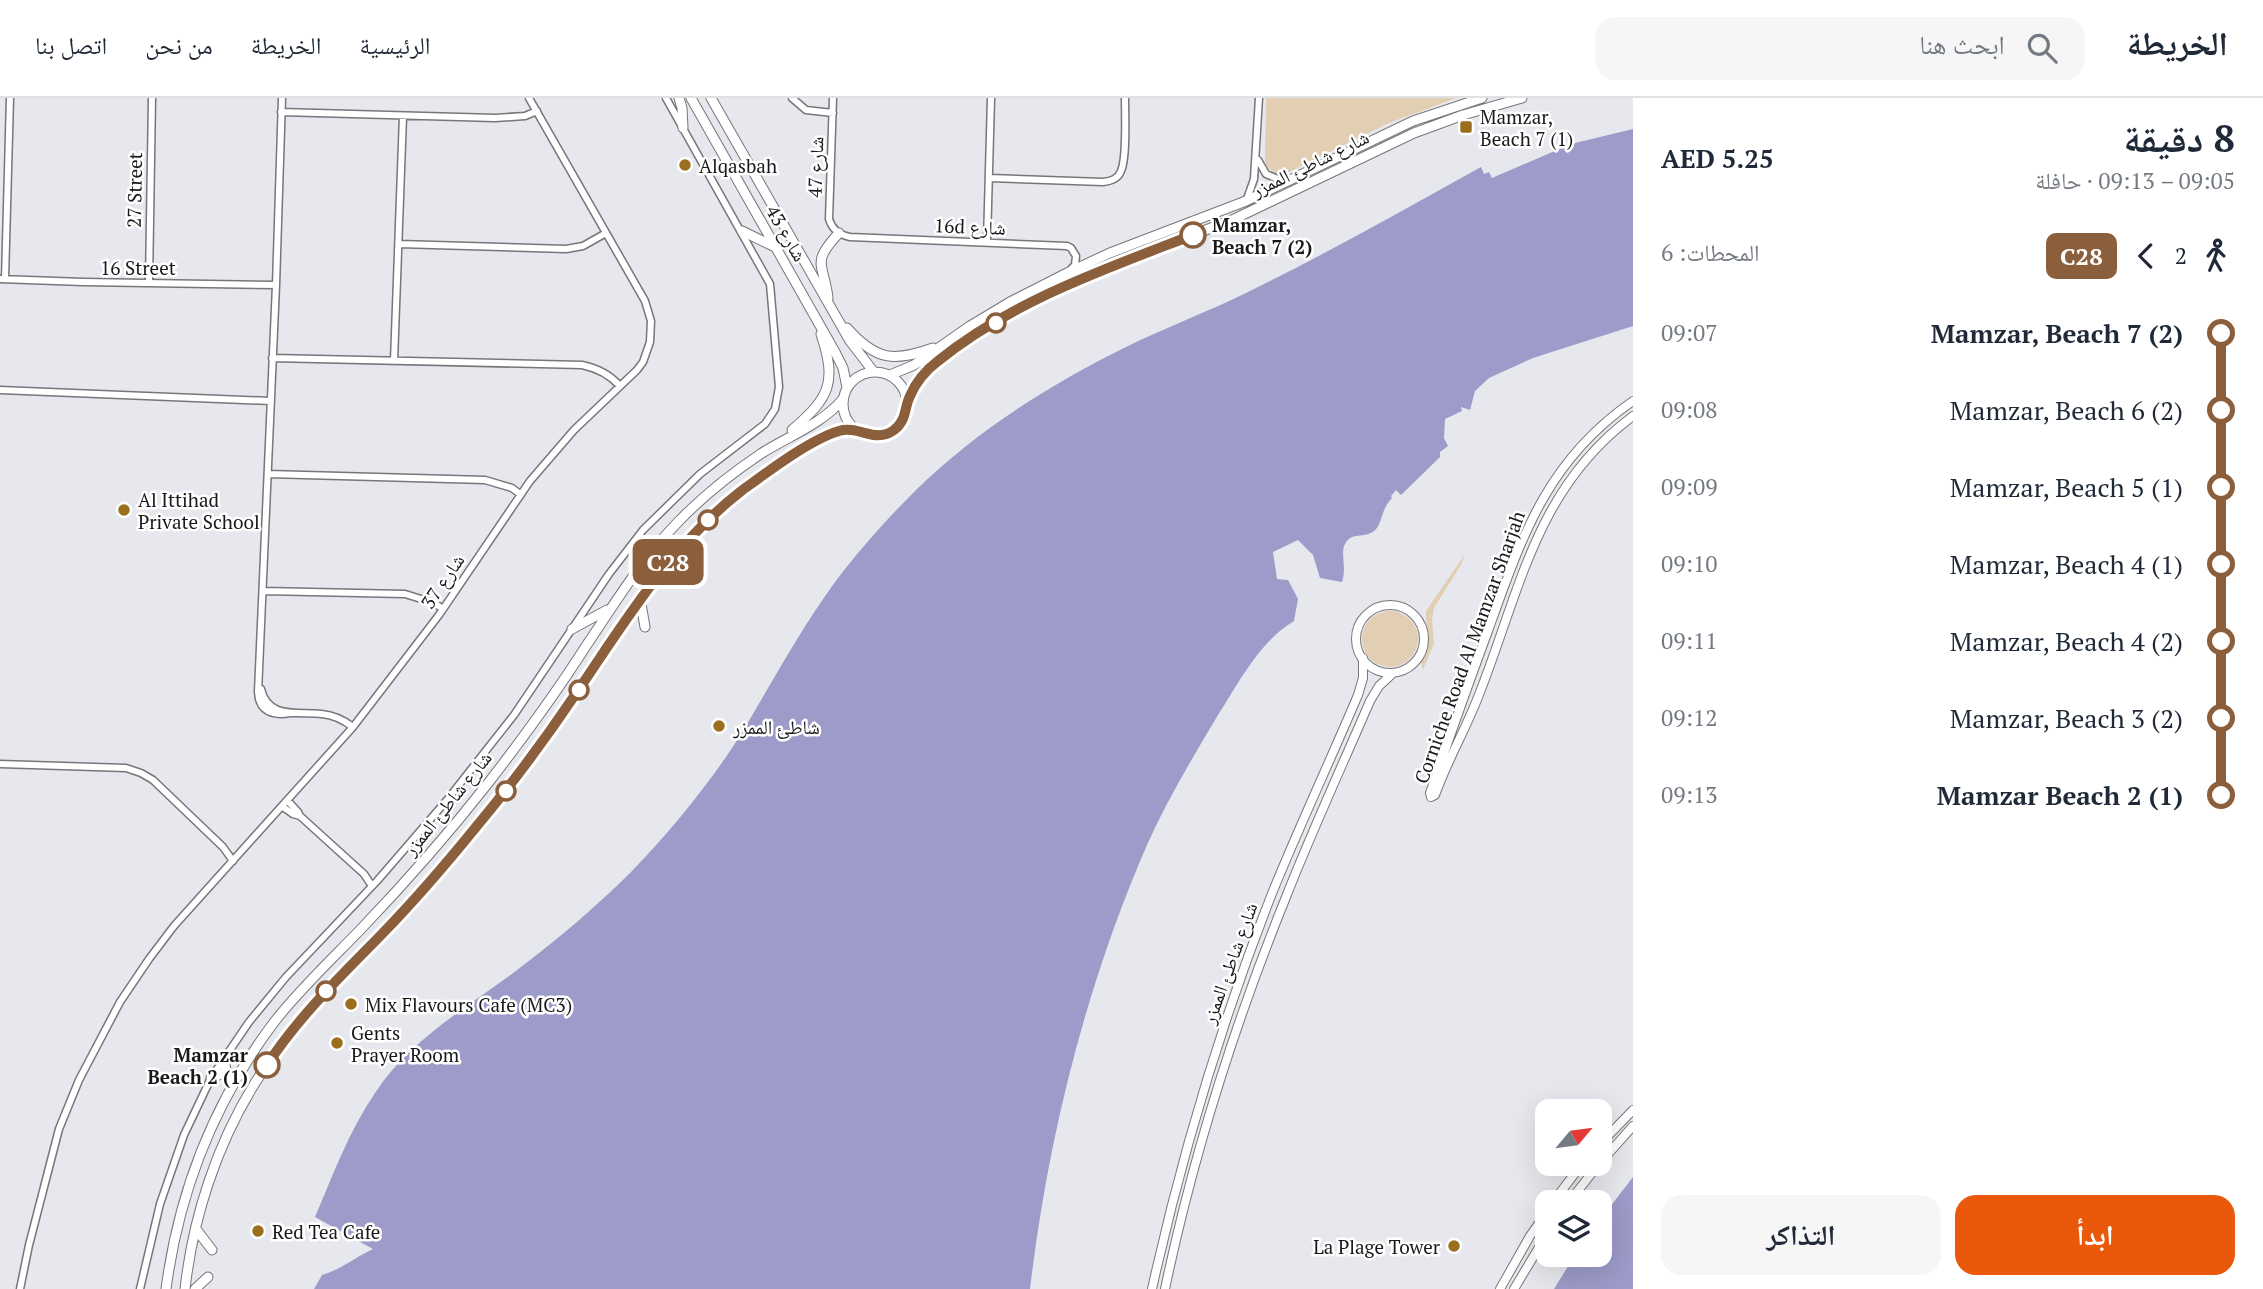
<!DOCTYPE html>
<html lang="ar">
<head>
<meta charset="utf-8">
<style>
	body { margin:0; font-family:"PT Serif","Noto Naskh Arabic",serif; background:#f6f6f7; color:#1f2937; direction:rtl; height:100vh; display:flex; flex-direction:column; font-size:26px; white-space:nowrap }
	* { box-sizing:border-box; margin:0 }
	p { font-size:23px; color:#747a83 }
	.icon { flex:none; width:38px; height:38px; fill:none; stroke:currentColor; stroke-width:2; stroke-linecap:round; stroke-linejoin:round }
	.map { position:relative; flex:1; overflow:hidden; direction:ltr }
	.panel { display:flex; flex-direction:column; background:#fff; width:630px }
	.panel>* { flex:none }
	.badge { padding:0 14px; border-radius:10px; font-size:24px; line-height:46px }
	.needle { width:46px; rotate:61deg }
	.controls { position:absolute; left:1535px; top:1001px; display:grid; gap:14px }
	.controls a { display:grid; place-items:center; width:77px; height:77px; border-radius:14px; background:#fff; box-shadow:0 7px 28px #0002; font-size:35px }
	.map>.badge { position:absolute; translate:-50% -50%; box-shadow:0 0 0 4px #fff }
	.legs { display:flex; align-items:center; gap:10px; height:77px; padding:0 28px; font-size:23px }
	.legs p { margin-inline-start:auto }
	.summary { display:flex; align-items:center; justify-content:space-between; height:119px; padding:0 28px }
	h1 { font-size:38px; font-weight:700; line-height:52px }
	.action { display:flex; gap:14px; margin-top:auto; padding:14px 28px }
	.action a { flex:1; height:80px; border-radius:21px; background:#ea580c; color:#fff; font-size:28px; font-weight:700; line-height:80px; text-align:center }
	.action a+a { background:#f6f6f7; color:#1f2937 }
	ul { padding:0 28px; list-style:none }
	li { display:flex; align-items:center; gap:24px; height:77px; font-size:26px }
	li i { display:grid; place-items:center; width:10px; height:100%; margin:0 9px; background:currentColor }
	li i::after { content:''; width:18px; height:18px; margin:-9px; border:5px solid; border-radius:50%; background:#fff }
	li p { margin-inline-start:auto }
	li:first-child i { background:linear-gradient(#0000 50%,currentColor 0) }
	li:last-child i { background:linear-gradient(currentColor 50%,#0000 0) }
	header { display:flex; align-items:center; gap:42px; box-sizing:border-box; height:98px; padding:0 35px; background:#fff; border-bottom:2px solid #e0e1e3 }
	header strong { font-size:33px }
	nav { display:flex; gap:38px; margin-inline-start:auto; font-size:24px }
	.search { width:490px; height:63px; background:#f6f6f7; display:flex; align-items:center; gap:18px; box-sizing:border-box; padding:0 24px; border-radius:21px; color:#747a83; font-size:26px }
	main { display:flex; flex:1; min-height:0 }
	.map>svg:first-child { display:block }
	.green { fill:#e1ceb3 }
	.water { fill:#9c9bc9 }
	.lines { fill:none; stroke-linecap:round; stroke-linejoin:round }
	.minor-casing { stroke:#76767b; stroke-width:9 }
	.tertiary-casing { stroke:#76767b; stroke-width:10 }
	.secondary-casing { stroke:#76767b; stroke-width:11 }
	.minor { stroke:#fff; stroke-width:6 }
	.tertiary { stroke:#fff; stroke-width:8 }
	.secondary { stroke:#fff; stroke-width:9 }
	.line-1-casing { stroke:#fff; stroke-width:16 }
	.line-1 { stroke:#8b5e3c; stroke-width:10 }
	.poi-dot { fill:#9a6e1d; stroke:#fff; stroke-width:2.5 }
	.stop-1-dot { fill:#fff; stroke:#8b5e3c; stroke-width:3.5 }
	.labels { text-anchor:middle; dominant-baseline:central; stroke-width:5; stroke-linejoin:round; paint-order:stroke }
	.poi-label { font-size:19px; fill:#19191b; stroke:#fff; text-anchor:start }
	.street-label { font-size:19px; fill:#19191b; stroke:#fff }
	.stop-label { font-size:19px; font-weight:bold; fill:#19191b; stroke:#fff; text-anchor:start }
</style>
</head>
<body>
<header>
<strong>الخريطة</strong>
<div class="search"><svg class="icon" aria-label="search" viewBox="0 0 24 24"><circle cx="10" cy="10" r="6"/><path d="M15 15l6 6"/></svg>ابحث هنا</div>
<nav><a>الرئيسية</a><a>الخريطة</a><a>من نحن</a><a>اتصل بنا</a></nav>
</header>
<main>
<section class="panel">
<div class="summary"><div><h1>8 دقيقة</h1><p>09:05 – 09:13 · حافلة</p></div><b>AED 5.25</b></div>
<div class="legs"><svg class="icon" aria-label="walk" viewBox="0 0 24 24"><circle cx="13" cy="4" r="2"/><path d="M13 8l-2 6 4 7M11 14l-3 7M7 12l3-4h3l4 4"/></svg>2<svg class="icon" aria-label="back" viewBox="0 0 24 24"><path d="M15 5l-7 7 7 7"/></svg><b class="badge" style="background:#8b5e3c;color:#fff">C28</b><p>المحطات: 6</p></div>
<ul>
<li><i style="color:#8b5e3c"></i><b>Mamzar, Beach 7 (2)</b><p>09:07</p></li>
<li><i style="color:#8b5e3c"></i><span>Mamzar, Beach 6 (2)</span><p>09:08</p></li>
<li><i style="color:#8b5e3c"></i><span>Mamzar, Beach 5 (1)</span><p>09:09</p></li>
<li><i style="color:#8b5e3c"></i><span>Mamzar, Beach 4 (1)</span><p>09:10</p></li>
<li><i style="color:#8b5e3c"></i><span>Mamzar, Beach 4 (2)</span><p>09:11</p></li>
<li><i style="color:#8b5e3c"></i><span>Mamzar, Beach 3 (2)</span><p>09:12</p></li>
<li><i style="color:#8b5e3c"></i><b>Mamzar Beach 2 (1)</b><p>09:13</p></li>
</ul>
<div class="action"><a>ابدأ</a><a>التذاكر</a></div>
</section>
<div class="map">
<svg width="1633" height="1191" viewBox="0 0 1633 1191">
	<rect width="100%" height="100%" fill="#e7e8ed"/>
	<path class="green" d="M1266 0H1456L1389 25 1289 74C1278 78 1269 74 1265 64Z
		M1465 456 1461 467 1434 510 1432 523 1434 545 1423 572 1421 565C1433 545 1426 534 1426 513Z
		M1362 541a28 28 0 1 1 56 0a28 28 0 1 1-56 0Z"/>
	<path class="water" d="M1633 31V228L1533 260 1489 280 1475 293 1470 312 1461 309 1462 313 1445 321 1444 340 1448 348 1440 354V359L1401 397 1396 392 1391 398 1392 400C1380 412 1383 426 1374 433 1364 441 1352 433 1345 446 1340 455 1347 469 1342 484L1320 480 1313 457 1298 442 1273 454 1277 481 1288 482 1298 501 1294 523C1260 543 1239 584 1218 617 1193 659 1167 702 1147 747 1086 887 1048 1039 1030 1191H314L322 1177C340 1172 356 1159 373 1151L315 1119C333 1077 349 1033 375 995 411 940 470 908 521 869 559 840 597 808 631 774 673 731 720 673 750 621 777 575 803 528 835 484 859 452 887 421 915 393 977 332 1051 286 1128 248 1167 229 1207 214 1246 195 1326 156 1403 112 1481 69L1484 76 1489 74 1492 80 1571 46Z
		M1633 1079V1191H1554L1575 1157H1600V1122Z"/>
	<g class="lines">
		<g class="minor-casing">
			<path id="minor" d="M282 0 276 187 258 594C259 614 273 618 290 615
				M792 0 806 12 833 15
				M833 0 829 121C832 131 839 137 850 139L1067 148 1071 150 1076 158 1075 167 1071 171
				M281 14 495 20 525 18 537 13
				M1258 62 1266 76 1285 84
				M989 80 1103 84C1111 83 1118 81 1121 73 1127 60 1125 17 1125 0
				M1247 101 1254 81 1259 0
				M987 144 991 0
				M399 146 566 151 583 148 606 135
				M0 181 83 184 276 187
				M5 181 10 0
				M149 184 152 0
				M272 260 582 267C597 270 610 277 620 288
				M394 263 403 18
				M0 292 271 303
				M268 376 485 382 512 390 520 396
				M263 493 405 496 434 505 443 511
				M261 591C268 622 299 613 322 616 333 617 345 623 353 629
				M0 666 126 670 141 675 153 682 223 749 233 763
				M288 703 298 714 300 718 364 776 372 788
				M283 709 293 716 300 718
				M20 1191 29 1147 59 1031 79 982 120 904 149 861 174 828 353 629 439 517 530 383 574 332 637 272 643 264 650 244 651 223 645 203 529 0
				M140 1191 160 1106 184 1037 211 980 249 924 286 879 377 783 447 702 514 617 609 476 643 432 700 376 765 326 775 311 779 289 770 186 666 0"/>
		</g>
		<g class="tertiary-casing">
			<path id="tertiary" d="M1633 303C1546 363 1522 439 1488 533 1468 587 1449 641 1430 695L1431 699 1435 697C1448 661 1467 629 1480 594 1521 489 1537 389 1633 318
				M1356 541a34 34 0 1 1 68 0a34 34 0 1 1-68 0Z
				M1600 1046 1633 1012
				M1600 1065 1633 1028
				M1553 1104 1582 1066
				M1569 1104 1599 1066
				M1152 1191C1182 1056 1222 922 1273 793 1300 727 1330 663 1358 597L1363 580V560
				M1165 1191C1193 1058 1235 925 1286 799 1312 733 1342 668 1370 603L1379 588 1393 575
				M1500 1191 1530 1138 1547 1114
				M1514 1191 1547 1136"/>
		</g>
		<g class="secondary-casing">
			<path id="secondary" d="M679 0 682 10 683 30
				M691 0 835 254 843 270 847 289
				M711 0 850 243 873 273
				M742 133 775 149
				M828 200C824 165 810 166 839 135
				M847 230C876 263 894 264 933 250
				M843 306a32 32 0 1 1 64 0a32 32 0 1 1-64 0Z
				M890 277 914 267 970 228 1010 204 1069 174 1110 155 1246 103 1413 23 1482 0
				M907 302 922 278 940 261 973 238 1048 196 1114 167 1232 122 1414 35 1463 17 1522 0
				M792 332C830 299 837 285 821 236
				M640 500 645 529
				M572 531 607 512
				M224 959 226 974 233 986
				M211 980 226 974
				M196 1131 212 1152
				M166 1191C179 1093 215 1002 275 923 301 890 332 861 361 831 406 784 449 735 489 684 523 640 556 595 586 548 615 505 641 462 678 424 703 398 732 375 762 355 789 338 822 326 843 301
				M185 1191C193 1119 217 1046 255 985 289 930 334 886 379 839 410 807 440 773 469 739 510 690 547 638 583 586 613 541 641 493 678 453 712 415 751 384 794 357 813 345 833 330 856 332
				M195 1191 208 1179"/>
		</g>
		<use href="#minor" class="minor"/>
		<use href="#tertiary" class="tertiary"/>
		<use href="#secondary" class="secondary"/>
	</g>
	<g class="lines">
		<g class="line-1-casing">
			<path id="line-1" d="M267 967C299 918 341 878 382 836 415 802 446 766 476 729 512 686 546 640 577 594 626 522 670 449 740 394 766 375 809 342 839 333 859 327 875 346 894 332 907 322 904 310 910 298 916 284 926 272 938 263 1012 203 1105 171 1193 137"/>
		</g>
		<use href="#line-1" class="line-1"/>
	</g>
	<g class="poi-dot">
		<rect x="1459" y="22" width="14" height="14" rx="3.5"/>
		<circle cx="685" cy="67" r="7"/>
		<circle cx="124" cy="412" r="7"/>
		<circle cx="719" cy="628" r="7"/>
		<circle cx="351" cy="906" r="7"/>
		<circle cx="337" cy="945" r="7"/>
		<circle cx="258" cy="1133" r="7"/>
		<circle cx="1454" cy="1148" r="7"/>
	</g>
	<g class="stop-1-dot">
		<circle cx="1193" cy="137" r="12"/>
		<circle cx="996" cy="225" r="9"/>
		<circle cx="708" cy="422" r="9"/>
		<circle cx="579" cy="592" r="9"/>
		<circle cx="506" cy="693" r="9"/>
		<circle cx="326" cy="893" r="9"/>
		<circle cx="267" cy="967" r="12"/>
	</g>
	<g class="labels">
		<g class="poi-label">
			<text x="1480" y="18">Mamzar,<tspan x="1480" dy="22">Beach 7 (1)</tspan></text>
			<text x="699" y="67">Alqasbah</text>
			<text x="138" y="401">Al Ittihad<tspan x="138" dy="22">Private School</tspan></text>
			<text x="733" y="628">شاطئ الممزر</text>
			<text x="365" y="906">Mix Flavours Cafe (MC3)</text>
			<text x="351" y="934">Gents<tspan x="351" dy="22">Prayer Room</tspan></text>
			<text x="272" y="1133">Red Tea Cafe</text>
			<text x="1440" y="1148" text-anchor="end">La Plage Tower</text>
		</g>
		<g class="street-label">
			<text transform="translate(1310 65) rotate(-26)">شارع شاطئ الممزر</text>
			<text transform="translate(815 69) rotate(-88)">شارع 47</text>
			<text transform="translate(134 92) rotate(-89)">27 Street</text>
			<text transform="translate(970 128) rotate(2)">16d شارع</text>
			<text transform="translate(787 135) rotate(60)">شارع 43</text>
			<text x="138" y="169">16 Street</text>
			<text transform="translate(442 483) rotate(-56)">شارع 37</text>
			<text transform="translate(1469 549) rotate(-70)">Corniche Road Al Mamzar Sharjah</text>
			<text transform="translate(447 705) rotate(-51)">شارع شاطئ الممزر</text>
			<text transform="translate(1229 865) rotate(-70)">شارع شاطئ الممزر</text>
		</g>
		<g class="stop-label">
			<text x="1212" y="126">Mamzar,<tspan x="1212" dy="22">Beach 7 (2)</tspan></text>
			<text x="248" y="956" text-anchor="end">Mamzar<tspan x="248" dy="22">Beach 2 (1)</tspan></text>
		</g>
	</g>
</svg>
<div class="controls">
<a><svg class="needle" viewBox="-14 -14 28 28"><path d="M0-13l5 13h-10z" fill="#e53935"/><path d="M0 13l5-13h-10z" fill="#747a83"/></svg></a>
<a><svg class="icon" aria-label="layers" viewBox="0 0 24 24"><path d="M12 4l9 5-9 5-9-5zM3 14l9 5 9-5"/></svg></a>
</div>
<b class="badge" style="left:668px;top:464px;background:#8b5e3c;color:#fff">C28</b>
</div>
</main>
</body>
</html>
